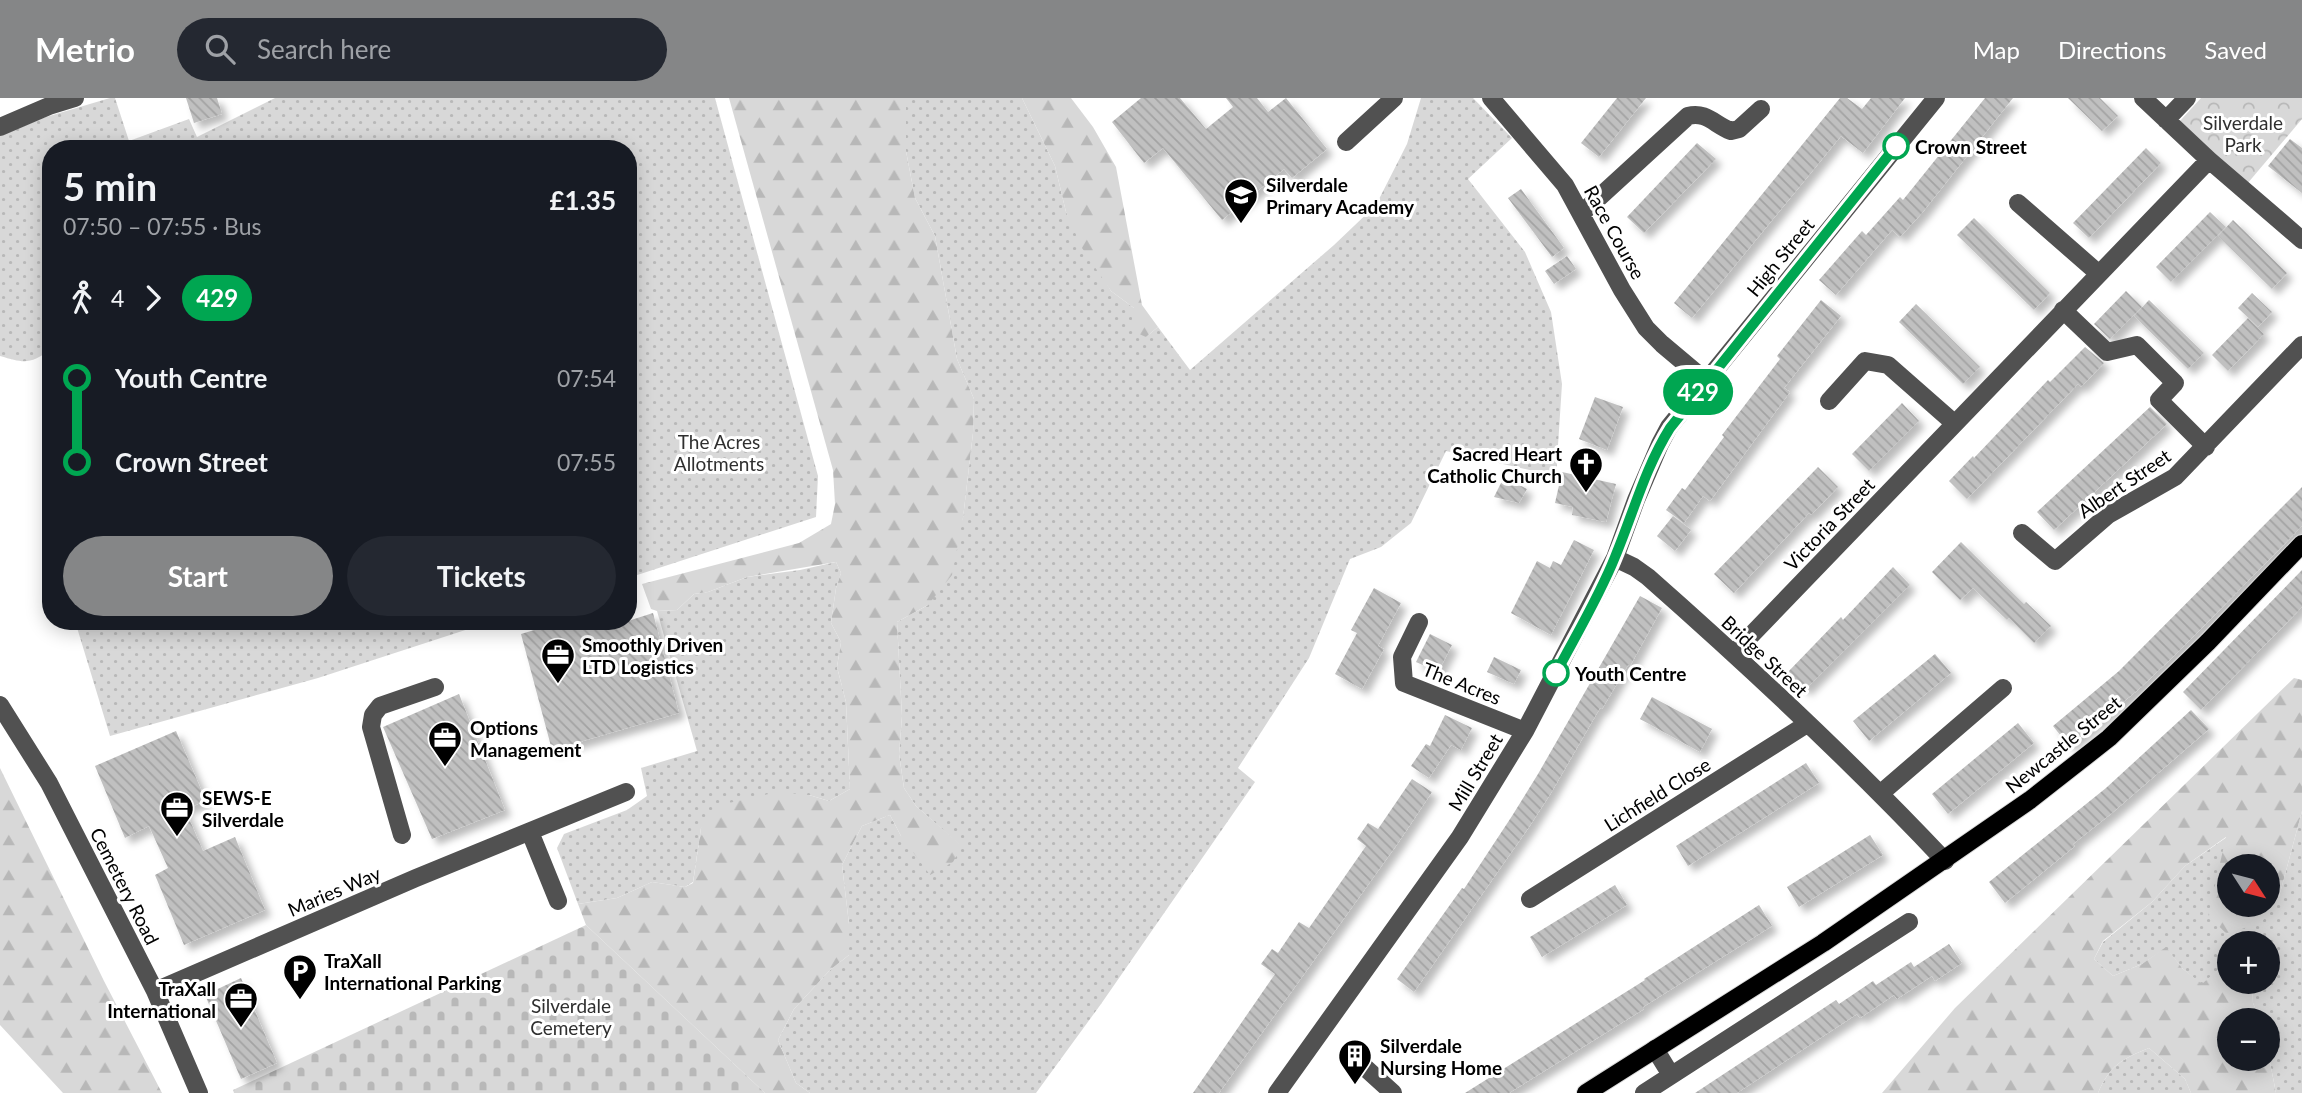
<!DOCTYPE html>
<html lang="en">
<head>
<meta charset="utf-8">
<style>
	body { margin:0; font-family:Lato,sans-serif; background:#242831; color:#f1f3f6; height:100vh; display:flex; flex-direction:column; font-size:26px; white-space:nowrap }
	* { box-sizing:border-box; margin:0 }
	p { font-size:23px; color:#9ea1a6 }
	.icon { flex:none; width:38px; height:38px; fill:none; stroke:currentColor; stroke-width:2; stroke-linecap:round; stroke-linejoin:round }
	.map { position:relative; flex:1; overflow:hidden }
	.details { position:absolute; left:42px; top:42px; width:595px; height:490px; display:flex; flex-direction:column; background:#171b24; border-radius:28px; box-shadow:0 4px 18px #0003 }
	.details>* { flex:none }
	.badge { padding:0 14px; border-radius:23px; font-size:24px; line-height:46px }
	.needle { width:46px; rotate:126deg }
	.controls { position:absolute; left:2217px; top:756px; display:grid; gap:14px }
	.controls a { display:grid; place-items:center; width:63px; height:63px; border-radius:50%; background:#171b24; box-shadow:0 4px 18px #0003; font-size:35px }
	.map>.badge { position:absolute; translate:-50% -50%; box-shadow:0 0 0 4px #fff }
	.legs { display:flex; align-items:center; gap:10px; height:77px; padding:0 21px; font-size:23px }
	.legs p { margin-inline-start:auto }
	.summary { display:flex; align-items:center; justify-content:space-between; height:119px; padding:0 21px }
	h1 { font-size:38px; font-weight:700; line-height:52px }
	.button { display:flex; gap:14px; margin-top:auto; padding:14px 21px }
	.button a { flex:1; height:80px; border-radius:42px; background:#858687; color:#fff; font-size:28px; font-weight:700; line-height:80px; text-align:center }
	.button a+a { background:#242831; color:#f1f3f6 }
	ul { padding:0 21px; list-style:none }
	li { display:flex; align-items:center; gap:24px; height:84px; font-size:26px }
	li i { display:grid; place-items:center; width:10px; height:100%; margin:0 9px; background:currentColor }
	li i::after { content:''; width:18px; height:18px; margin:-9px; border:5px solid; border-radius:50%; background:#171b24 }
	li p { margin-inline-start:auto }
	li:first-child i { background:linear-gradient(#0000 50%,currentColor 0) }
	li:last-child i { background:linear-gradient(currentColor 50%,#0000 0) }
	header { display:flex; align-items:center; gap:42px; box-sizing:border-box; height:98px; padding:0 35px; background:#858687; color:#fff }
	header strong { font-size:33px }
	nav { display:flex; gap:38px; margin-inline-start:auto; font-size:24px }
	.search { width:490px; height:63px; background:#242831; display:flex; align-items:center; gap:18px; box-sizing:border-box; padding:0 24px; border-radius:38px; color:#9ea1a6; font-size:26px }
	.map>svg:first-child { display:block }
	.grass { fill:url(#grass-dots) }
	.forest { fill:url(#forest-firs); fill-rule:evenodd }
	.cemetery { fill:url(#cemetery-stones) }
	.park { fill:url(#park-crowns) }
	.building { fill:url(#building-back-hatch); filter:url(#shadow) }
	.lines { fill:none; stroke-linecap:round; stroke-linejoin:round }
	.major-casing { stroke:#dbdbdb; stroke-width:20 }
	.minor { stroke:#515151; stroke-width:18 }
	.major { stroke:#000; stroke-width:18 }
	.line-1-casing { stroke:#fff; stroke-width:16 }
	.line-1 { stroke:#00a651; stroke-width:10 }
	.stop-1-dot { fill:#fff; stroke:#00a651; stroke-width:3.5 }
	.labels { text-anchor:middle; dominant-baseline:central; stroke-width:6; stroke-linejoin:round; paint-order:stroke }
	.park-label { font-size:19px; fill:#2f2f2f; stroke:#fff }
	.stop-label { font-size:19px; font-weight:bold; fill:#000; stroke:#fff; text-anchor:start }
	.poi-label { font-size:19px; font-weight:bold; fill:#000; stroke:#fff; text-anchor:start }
	.street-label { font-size:19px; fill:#000; stroke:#fff }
</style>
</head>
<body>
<header>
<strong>Metrio</strong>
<div class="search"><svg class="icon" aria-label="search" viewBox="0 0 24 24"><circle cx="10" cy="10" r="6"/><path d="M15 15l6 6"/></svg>Search here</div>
<nav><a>Map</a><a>Directions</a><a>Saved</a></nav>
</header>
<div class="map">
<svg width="2302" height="995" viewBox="0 0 2302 995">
	<defs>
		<pattern id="grass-dots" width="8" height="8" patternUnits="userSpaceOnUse" patternTransform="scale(1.75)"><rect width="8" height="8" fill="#d8d8d8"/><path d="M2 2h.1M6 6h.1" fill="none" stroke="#b8b8b8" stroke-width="1.8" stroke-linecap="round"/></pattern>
		<pattern id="forest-firs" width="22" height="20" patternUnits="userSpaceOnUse" patternTransform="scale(1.75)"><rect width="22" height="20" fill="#d8d8d8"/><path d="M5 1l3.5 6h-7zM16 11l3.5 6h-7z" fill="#b8b8b8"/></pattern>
		<pattern id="cemetery-stones" width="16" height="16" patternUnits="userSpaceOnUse" patternTransform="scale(1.75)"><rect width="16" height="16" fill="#d8d8d8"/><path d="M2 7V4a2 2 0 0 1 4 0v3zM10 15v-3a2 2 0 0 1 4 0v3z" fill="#b8b8b8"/></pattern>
		<pattern id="park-crowns" width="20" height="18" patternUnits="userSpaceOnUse" patternTransform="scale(1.75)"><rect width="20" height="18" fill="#d8d8d8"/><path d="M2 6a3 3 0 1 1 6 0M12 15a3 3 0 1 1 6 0" fill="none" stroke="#b8b8b8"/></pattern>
		<pattern id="building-back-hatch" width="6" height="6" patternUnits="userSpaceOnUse" patternTransform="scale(1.75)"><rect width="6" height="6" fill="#c0c0c0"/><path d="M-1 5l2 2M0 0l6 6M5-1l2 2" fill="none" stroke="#a3a3a3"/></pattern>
		<filter id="shadow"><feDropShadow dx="6" dy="6" stdDeviation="3.5" flood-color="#0004"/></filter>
	</defs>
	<rect width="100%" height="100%" fill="#fff"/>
	<path class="grass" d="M110 0H115L129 43 189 21 197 39 275 0H715L818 378 816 419 628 480V51H51V251C30 267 24 265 0 258V38L46 19Z
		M906 0H1022L1055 68 1066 114 1111 193 1134 210 1146 239 1158 229 1190 272 1334 147 1376 107 1407 46 1421 0H1473L1512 40 1468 81 1525 154 1551 214 1562 286 1556 378 1446 353 1411 425 1381 449 1350 461 1309 560 1238 670 1255 684 1101 906 1036 995H810L796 985 778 942 794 911 830 872 849 857V826L842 767 862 728 890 717 901 738 961 748 916 708 904 690 899 656 902 618 897 524 928 507 963 420 973 335 974 301 957 261 935 138 915 100 906 53Z
		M51 299V421L42 351Z
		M836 464 841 475 836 490 831 525 841 544 837 569 846 604 850 691 829 703 809 697 701 730 693 784 685 789 652 784 617 800 578 806 557 750 564 736 627 712 647 698 641 670 697 653 657 513 677 512 694 496 708 494 747 479 800 472Z
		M75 523H493L318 580 110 638Z
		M2302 713V995H2276L2268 954V922H2260L2253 905 2252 884H2268V845H2230L2229 862 2202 887 2182 870 2166 850 2142 866 2113 878 2094 861 2103 844 2152 804 2185 768 2227 739V836L2279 799Z
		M2149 950 2185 981 2191 995H2098C2110 967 2122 961 2149 950Z"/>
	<path class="forest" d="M729 0H906V53L915 100 935 138 957 261 974 301 973 335 963 420 952 477 928 507 897 524 902 618 899 656 904 690 916 708 962 748 953 764 930 777 901 738 890 717 862 728 842 767 849 826V857L830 872 794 911 778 942 796 985 810 995H765L586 827 578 806 617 800 652 784 685 789 693 785 701 730 720 707 777 694 809 697 829 703 850 691 846 604 837 569 841 544 831 525 836 490 841 475 836 464 747 479 708 494 694 496 677 512 657 513 651 511 642 486 799 445 831 426 835 406 833 372Z
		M1022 0H1071L1093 29 1116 69 1142 207 1158 229 1146 239 1130 232 1134 210 1111 193 1082 150 1066 114 1055 68Z
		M2294 580 2302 582V713L2279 799 2262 824 2227 836 2208 818 2226 739 2185 768 2152 804 2103 843 2094 861 2113 878 2142 866 2166 849 2182 870 2202 886 2229 862 2230 884H2252L2253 905 2260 922H2230V961H2268V954L2276 995H2191L2185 981 2149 950C2122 961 2110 967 2098 995H1882L1955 910ZM2268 768V807H2230V768Z
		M0 670 104 883 162 995H63L0 927Z"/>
	<path class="cemetery" d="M586 827 765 995H234L233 992Z"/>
	<path class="park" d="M2201 0H2302V21L2247 86 2179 24Z"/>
	<path class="building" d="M186 0H217L222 16 194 25Z
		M1141 0H1180L1206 31 1233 9 1226 0H1257L1268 14 1286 0 1327 51 1292 80 1284 71 1222 122 1163 50 1144 65 1112 24Z
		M1617 0H1646L1599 59 1581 45Z
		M1840 0H1847L1862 11 1871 0H1905L1863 55 1841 38 1692 220 1674 205Z
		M1985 0H2013L1922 115 1900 139 1892 132 1836 197 1819 182 1862 133 1866 137 1900 99 1903 102Z
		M2068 0H2100L2118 18 2102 33Z
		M2290 41 2302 50V95L2268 68Z
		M1697 45 1716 61 1644 135 1627 119Z
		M2146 50 2161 65 2089 140 2073 125Z
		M1521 91 1564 150 1552 159 1508 100Z
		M2210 114 2226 129 2171 184 2156 169Z
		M1974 120 2050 195 2034 212 1957 137Z
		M2233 122 2287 175 2272 191 2218 138Z
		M1567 158 1576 171 1554 186 1545 173Z
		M2126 193 2142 209 2110 241 2094 226Z
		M2252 195 2272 214 2258 229 2238 210Z
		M1821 202 1841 218 1784 290 1790 294 1710 403 1703 398 1684 425 1666 412 1682 390 1685 392 1724 339 1722 337 1780 261 1777 258Z
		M2149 202 2204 255 2188 271 2134 218Z
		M1916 206 1980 269 1963 286 1899 224Z
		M2248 220 2264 236 2228 273 2212 257Z
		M2085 249 2104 265 2081 289 2078 286 1967 401 1949 383 1973 358 1974 360 2048 282 2050 284Z
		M1595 299 1623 309 1607 352 1579 341Z
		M1902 305 1919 323 1869 373 1852 356Z
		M2150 309 2167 326 2054 432 2037 414Z
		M1818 369 1838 389 1811 417 1809 415 1734 495 1714 476Z
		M1562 374 1616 386 1606 424 1572 417 1573 409 1555 405Z
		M1504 379 1527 391 1519 405 1494 399Z
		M2302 389V428L2178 554 2139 591 2069 648 2053 628 2119 573Z
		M1673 418 1691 432 1675 453 1657 438Z
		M1574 442 1594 452 1551 537 1511 515 1537 463 1550 470 1553 463 1561 467Z
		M1961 444 2024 506 2026 504 2051 528 2034 545 2009 520 2007 522 1973 490 1960 502 1932 474Z
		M1893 469 1910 487 1805 592 1787 575 1841 519 1843 522Z
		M2302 472V509L2201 612 2183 594Z
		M1374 490 1401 505 1378 548 1384 551 1362 591 1335 576 1357 535 1351 532Z
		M1640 498 1662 510 1630 568 1628 567 1602 611 1600 610 1551 695 1529 729 1414 894 1397 881 1462 790 1464 791 1512 718 1538 676Z
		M653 515 679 615 552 652 521 536 564 523H628Z
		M1430 536 1452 547 1438 574 1416 564Z
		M1935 556 1951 575 1869 643 1853 623Z
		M1494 559 1521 572 1514 586 1487 574Z
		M459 596 505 712 432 741 383 629Z
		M1652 599 1712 631 1700 654 1640 621Z
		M2191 612 2209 631 2112 715 2073 746 2075 748 2005 805 1989 784 2106 690Z
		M1445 617 1472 630 1461 652 1451 647 1429 680 1411 668 1426 646 1430 648Z
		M2018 625 2034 645 1948 716 1932 696Z
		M176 633 206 703 185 711 203 753 235 739 265 812 184 847 155 777 168 770 149 728 125 740 95 668Z
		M1806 665 1819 685 1688 768 1676 748Z
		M1412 681 1432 694 1398 745 1219 995H1193L1275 876 1261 866 1272 851 1278 855 1299 824 1309 830 1366 748 1357 741 1368 725 1378 731Z
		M1870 737 1883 757 1799 809 1787 789Z
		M1615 787 1627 807 1542 859 1530 839Z
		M1759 807 1772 828 1643 909 1644 911 1509 995H1465L1645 882 1644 881Z
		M1949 846 1962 865 1935 883 1932 878 1897 901 1894 897 1860 920 1857 916 1737 995H1695L1836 902 1839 906 1873 883 1876 887 1911 864 1914 869Z
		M241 880 277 965 241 981 205 897Z"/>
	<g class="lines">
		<g class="major-casing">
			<path id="major" d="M1586 995 1823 845 2030 702 2109 640 2208 544 2302 446"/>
		</g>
		<path class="minor" d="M1491 0 1565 87 1622 192 1646 230 1662 246 1706 283
			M2143 0 2209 62 2302 142
			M2166 22 2187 0
			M0 29 49 8 75 0
			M1346 44 1394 0
			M2018 105 2098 175
			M1582 115 1688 18C1706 13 1715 27 1731 33L1739 31 1761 11
			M2063 212 2107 254 2137 247 2175 285 2159 302 2206 349
			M1829 303 1865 263 1888 267 1954 325
			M2022 435 2055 463 2108 417 2175 379 2302 247
			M1615 460 1634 469 1648 479C1750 569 1851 663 1945 763
			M1419 524 1402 559 1404 585 1525 633
			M1734 555 2209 62
			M0 607 49 685 155 893 199 995
			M1881 695 2003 590
			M530 734 558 803
			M402 737 371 629 373 617 380 608 435 589
			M1530 801 1807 626
			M155 893 416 780 626 694
			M1655 951 1671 977
			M1360 965 1393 995
			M1277 995 1460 739 1525 633 1615 460 1636 402 1660 346 1669 329 1936 0
			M1644 995 1909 824"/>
		<use href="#major" class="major"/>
	</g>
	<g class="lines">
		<g class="line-1-casing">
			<path id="line-1" d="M1556 575C1576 537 1599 499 1615 459 1633 416 1645 370 1670 330L1896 48"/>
		</g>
		<use href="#line-1" class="line-1"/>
	</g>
	<defs>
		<g id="school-pin" transform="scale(1.75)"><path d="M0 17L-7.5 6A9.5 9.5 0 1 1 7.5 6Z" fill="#000" stroke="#fff"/><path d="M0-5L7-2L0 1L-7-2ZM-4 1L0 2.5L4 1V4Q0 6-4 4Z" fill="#fff"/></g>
		<g id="church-pin" transform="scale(1.75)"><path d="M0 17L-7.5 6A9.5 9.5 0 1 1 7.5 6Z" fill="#000" stroke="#fff"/><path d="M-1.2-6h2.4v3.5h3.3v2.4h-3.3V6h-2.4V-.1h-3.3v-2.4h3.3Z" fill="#fff"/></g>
		<g id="office-pin" transform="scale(1.75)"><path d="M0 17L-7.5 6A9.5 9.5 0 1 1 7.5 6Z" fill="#000" stroke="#fff"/><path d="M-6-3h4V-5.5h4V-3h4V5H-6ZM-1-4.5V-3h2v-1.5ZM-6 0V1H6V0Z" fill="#fff"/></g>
		<g id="parking-pin" transform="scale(1.75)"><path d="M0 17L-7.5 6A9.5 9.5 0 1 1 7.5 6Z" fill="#000" stroke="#fff"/><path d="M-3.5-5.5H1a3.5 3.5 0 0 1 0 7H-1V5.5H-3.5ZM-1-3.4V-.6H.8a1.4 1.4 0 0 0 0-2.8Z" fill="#fff"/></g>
		<g id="building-pin" transform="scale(1.75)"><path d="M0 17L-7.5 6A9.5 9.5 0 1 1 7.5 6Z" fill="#000" stroke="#fff"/><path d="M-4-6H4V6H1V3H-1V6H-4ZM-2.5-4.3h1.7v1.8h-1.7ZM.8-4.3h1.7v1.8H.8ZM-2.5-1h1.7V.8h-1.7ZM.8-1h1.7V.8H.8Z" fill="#fff"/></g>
	</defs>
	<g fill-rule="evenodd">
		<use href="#school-pin" x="1241" y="97"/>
		<use href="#church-pin" x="1586" y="366"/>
		<use href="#office-pin" x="558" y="557"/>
		<use href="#office-pin" x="445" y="640"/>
		<use href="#office-pin" x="177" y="710"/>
		<use href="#parking-pin" x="300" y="873"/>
		<use href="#office-pin" x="241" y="901"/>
		<use href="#building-pin" x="1355" y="958"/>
	</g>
	<g class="stop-1-dot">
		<circle cx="1896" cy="48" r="12"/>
		<circle cx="1556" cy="575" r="12"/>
	</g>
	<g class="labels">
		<g class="park-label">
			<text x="2243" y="24">Silverdale<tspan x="2243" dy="22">Park</tspan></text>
			<text x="719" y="343">The Acres<tspan x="719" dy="22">Allotments</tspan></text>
			<text x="571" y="907">Silverdale<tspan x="571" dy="22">Cemetery</tspan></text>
		</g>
		<g class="stop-label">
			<text x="1915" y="48">Crown Street</text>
			<text x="1575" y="575">Youth Centre</text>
		</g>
		<g class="poi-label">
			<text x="1266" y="86">Silverdale<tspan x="1266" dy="22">Primary Academy</tspan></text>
			<text x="1562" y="355" text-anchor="end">Sacred Heart<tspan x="1562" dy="22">Catholic Church</tspan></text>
			<text x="582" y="546">Smoothly Driven<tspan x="582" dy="22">LTD Logistics</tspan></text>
			<text x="470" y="629">Options<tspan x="470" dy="22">Management</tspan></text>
			<text x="202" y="699">SEWS-E<tspan x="202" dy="22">Silverdale</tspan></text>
			<text x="324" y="862">TraXall<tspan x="324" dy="22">International Parking</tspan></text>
			<text x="216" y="890" text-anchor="end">TraXall<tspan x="216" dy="22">International</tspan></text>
			<text x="1380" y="947">Silverdale<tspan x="1380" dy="22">Nursing Home</tspan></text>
		</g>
		<g class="street-label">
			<text transform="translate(1615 134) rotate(61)">Race Course</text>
			<text transform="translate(1780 159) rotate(-51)">High Street</text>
			<text transform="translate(2124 385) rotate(-34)">Albert Street</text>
			<text transform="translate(1829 426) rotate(-46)">Victoria Street</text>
			<text transform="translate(1765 558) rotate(43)">Bridge Street</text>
			<text transform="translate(1462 585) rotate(22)">The Acres</text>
			<text transform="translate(2063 646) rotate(-39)">Newcastle Street</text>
			<text transform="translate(1475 674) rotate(-59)">Mill Street</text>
			<text transform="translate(1657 696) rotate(-32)">Lichfield Close</text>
			<text transform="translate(125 788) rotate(63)">Cemetery Road</text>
			<text transform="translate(334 793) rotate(-23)">Maries Way</text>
		</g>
	</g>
</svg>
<div class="controls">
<a><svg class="needle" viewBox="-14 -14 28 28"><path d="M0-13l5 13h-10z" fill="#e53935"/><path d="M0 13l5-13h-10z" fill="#9ea1a6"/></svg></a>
<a>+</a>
<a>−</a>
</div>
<b class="badge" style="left:1698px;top:294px;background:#00a651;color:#fff">429</b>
<section class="details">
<div class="summary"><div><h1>5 min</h1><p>07:50 – 07:55 · Bus</p></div><b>£1.35</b></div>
<div class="legs"><svg class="icon" aria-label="walk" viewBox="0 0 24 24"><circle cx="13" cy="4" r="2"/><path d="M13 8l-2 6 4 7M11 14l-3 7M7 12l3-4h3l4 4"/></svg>4<svg class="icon" aria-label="forward" viewBox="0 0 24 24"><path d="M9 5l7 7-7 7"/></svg><b class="badge" style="background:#00a651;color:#fff">429</b></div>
<ul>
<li><i style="color:#00a651"></i><b>Youth Centre</b><p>07:54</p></li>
<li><i style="color:#00a651"></i><b>Crown Street</b><p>07:55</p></li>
</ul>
<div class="button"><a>Start</a><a>Tickets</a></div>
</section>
</div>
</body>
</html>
